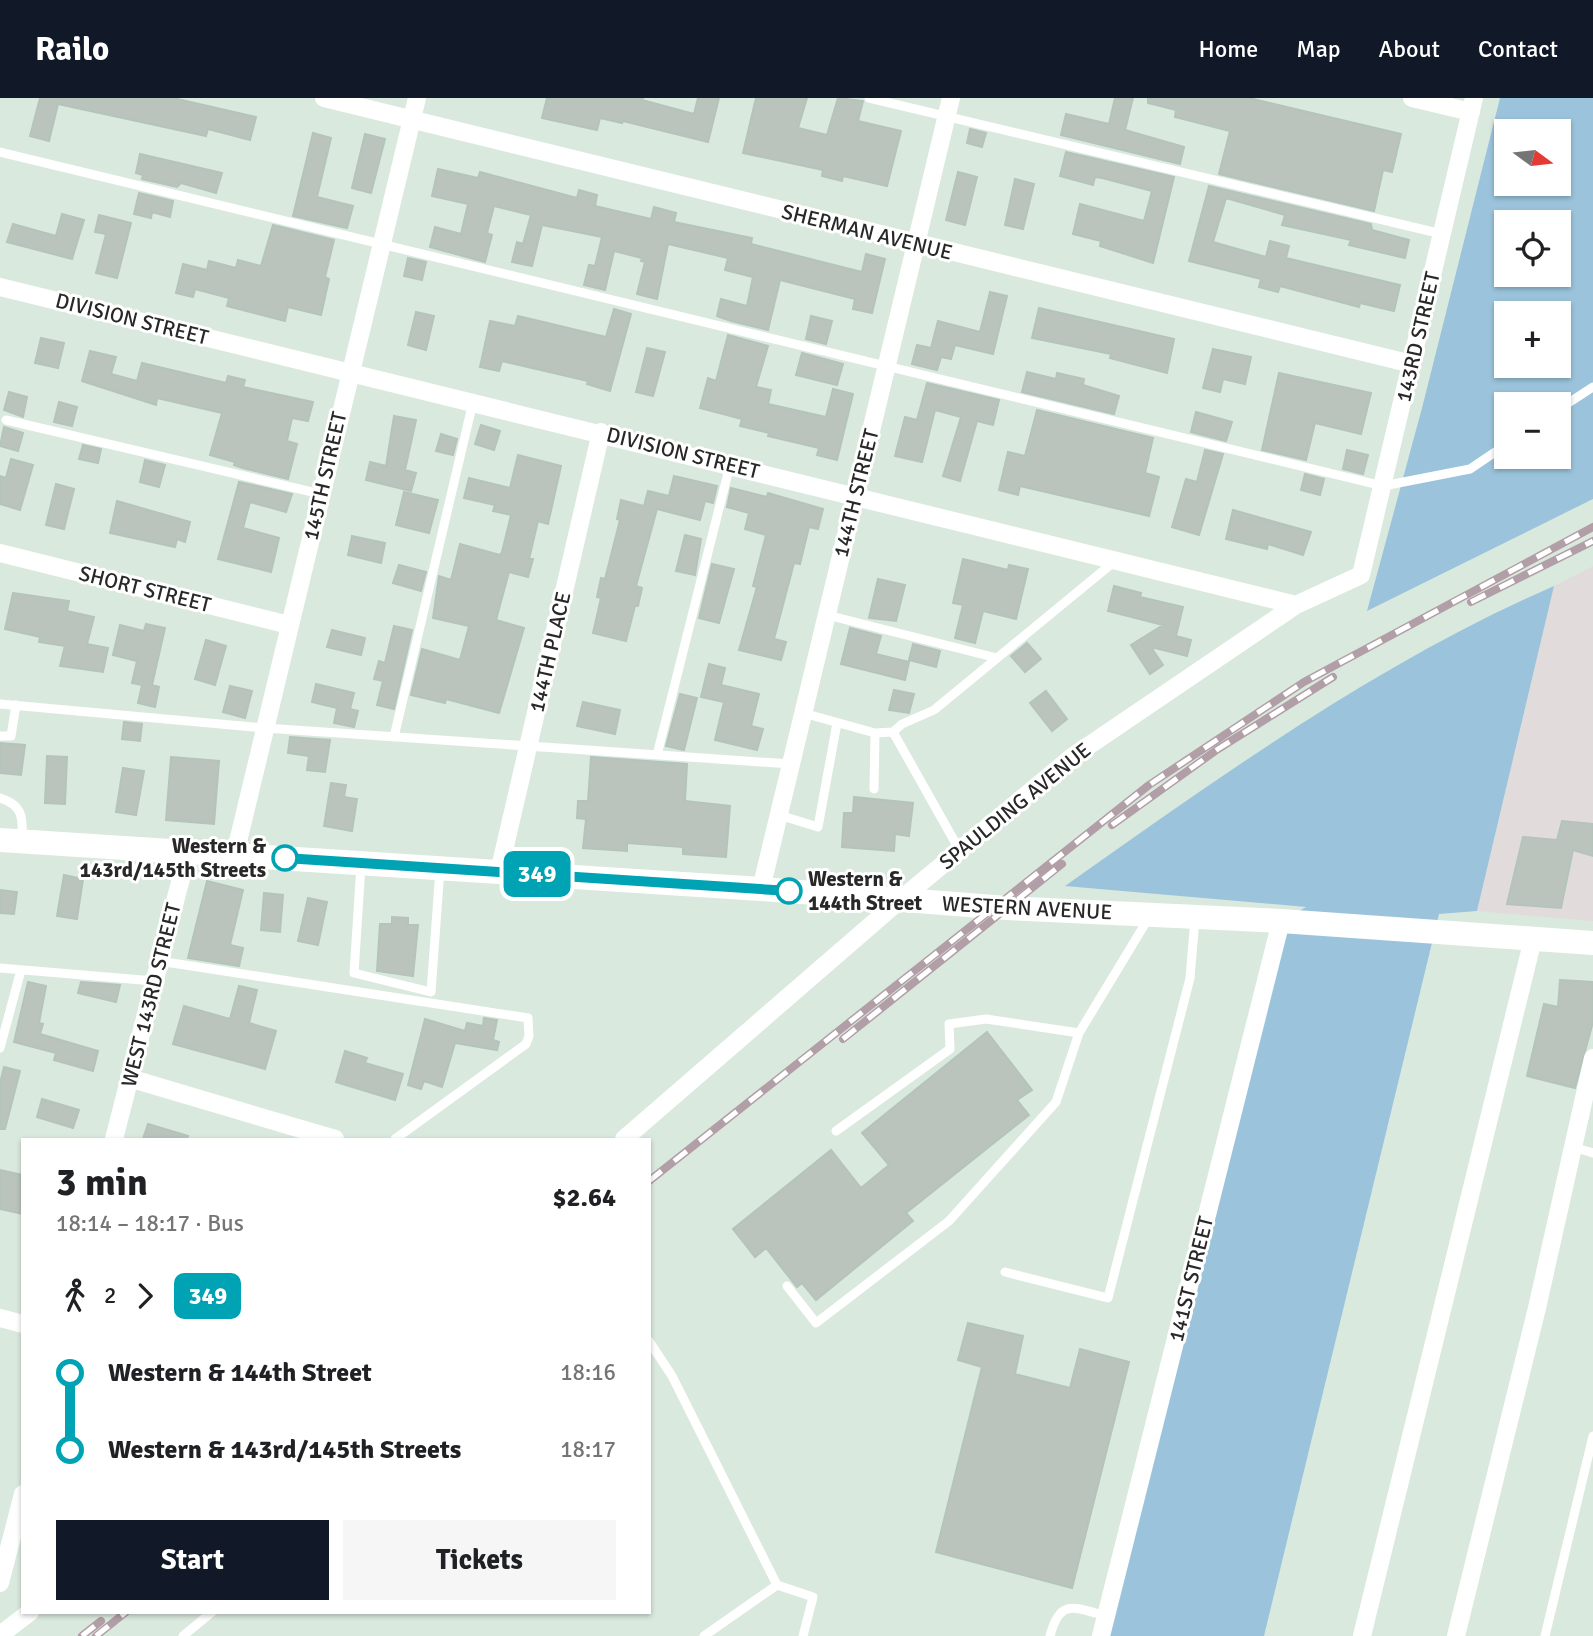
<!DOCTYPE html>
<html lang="en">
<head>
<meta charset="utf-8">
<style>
	body { margin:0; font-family:Signika,sans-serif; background:#f6f6f6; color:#202124; height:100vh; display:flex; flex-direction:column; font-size:26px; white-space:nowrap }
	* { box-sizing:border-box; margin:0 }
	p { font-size:23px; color:#757577 }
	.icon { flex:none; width:38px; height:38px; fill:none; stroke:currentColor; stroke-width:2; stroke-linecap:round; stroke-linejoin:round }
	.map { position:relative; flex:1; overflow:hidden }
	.panel { position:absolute; left:21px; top:1040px; width:630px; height:476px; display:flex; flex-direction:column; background:#fff; border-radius:0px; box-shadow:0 2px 5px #0004 }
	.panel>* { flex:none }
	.badge { padding:0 14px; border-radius:10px; font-size:24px; line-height:46px }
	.needle { width:46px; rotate:105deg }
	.buttons { position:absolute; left:1494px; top:21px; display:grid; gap:14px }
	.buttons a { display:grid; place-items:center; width:77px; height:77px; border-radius:0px; background:#fff; box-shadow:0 2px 5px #0004; font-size:35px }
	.map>.badge { position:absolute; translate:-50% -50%; box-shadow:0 0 0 4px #fff }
	.legs { display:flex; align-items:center; gap:10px; height:77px; padding:0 35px; font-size:23px }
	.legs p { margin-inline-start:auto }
	.summary { display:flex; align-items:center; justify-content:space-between; height:119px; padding:0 35px }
	h1 { font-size:38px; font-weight:800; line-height:52px }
	.button { display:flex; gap:14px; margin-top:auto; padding:14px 35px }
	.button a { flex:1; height:80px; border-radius:0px; background:#111827; color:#fff; font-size:28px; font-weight:800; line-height:80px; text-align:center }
	.button a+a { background:#f6f6f6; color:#202124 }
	ul { padding:0 35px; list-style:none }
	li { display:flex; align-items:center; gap:24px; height:77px; font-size:26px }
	li i { display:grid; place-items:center; width:10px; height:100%; margin:0 9px; background:currentColor }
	li i::after { content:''; width:18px; height:18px; margin:-9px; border:5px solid; border-radius:50%; background:#fff }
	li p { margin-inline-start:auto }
	li:first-child i { background:linear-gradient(#0000 50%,currentColor 0) }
	li:last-child i { background:linear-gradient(currentColor 50%,#0000 0) }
	header { display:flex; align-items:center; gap:42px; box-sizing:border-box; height:98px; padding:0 35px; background:#111827; color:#fff }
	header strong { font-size:33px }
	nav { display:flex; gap:38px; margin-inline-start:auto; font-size:24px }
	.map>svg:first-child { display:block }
	.industrial { fill:#e2dbdb }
	.green { fill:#9bc4dc; fill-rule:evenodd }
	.building { fill:#bac4bd; stroke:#b4c4ba; stroke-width:2 }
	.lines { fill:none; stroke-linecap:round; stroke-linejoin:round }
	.service { stroke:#fff; stroke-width:9 }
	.minor { stroke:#fff; stroke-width:18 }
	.secondary { stroke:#fff; stroke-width:24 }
	.rail-casing { stroke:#b19ea6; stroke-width:8 }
	.rail { stroke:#fff; stroke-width:5; stroke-dasharray:16; stroke-linecap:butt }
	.line-1-casing { stroke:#fff; stroke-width:16 }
	.line-1 { stroke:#00a3b4; stroke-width:10 }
	.stop-1-dot { fill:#fff; stroke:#00a3b4; stroke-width:3.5 }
	.labels { text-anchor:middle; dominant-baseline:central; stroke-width:6; stroke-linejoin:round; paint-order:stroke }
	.street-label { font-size:21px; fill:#282828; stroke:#fff }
	.stop-label { font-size:21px; font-weight:bold; fill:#282828; stroke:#fff; text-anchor:end }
</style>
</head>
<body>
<header>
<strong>Railo</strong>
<nav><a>Home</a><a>Map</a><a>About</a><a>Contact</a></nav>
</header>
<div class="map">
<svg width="1593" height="1538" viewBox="0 0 1593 1538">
	<rect width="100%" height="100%" fill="#dae9de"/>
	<path class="industrial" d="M1593 468V823L1477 813 1554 488Z"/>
	<path class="green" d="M1500 0H1593V401L1367 513 1422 310ZM1507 33H1559V86H1507ZM1507 124H1559V177H1507ZM1507 215H1559V268H1507ZM1507 306H1559V359H1507Z
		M1554 488 1477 813 1439 816 1264 1538H1102L1281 823 1306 809 1065 788C1221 678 1379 564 1554 488Z"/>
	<path class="building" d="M40 0H173L256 19 250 42 208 31 206 38 58 6 49 43 30 38Z
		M547 0H643L642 2 694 16 698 0H719L708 44 623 23 622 25 600 20 597 32 542 20Z
		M756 0H807L798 30 827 37 838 0 863 3 858 23 901 33 887 88 843 78 842 83 822 78 823 72 743 55Z
		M1115 0H1133L1125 32 1184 49 1180 66 1061 37 1066 16 1109 26Z
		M1148 0H1249L1401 36 1392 74 1383 72 1374 113 1219 76 1230 33 1175 19 1176 12 1148 5Z
		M970 31 986 35 982 49 967 45Z
		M313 35 331 40 317 99 353 108 347 130 293 118Z
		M365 36 385 41 371 95 352 90Z
		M1066 54 1174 79 1153 165 1100 148 1101 143 1073 136 1080 106 1144 123 1152 93 1102 80 1095 79 1093 87 1060 78Z
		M140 56 222 75 216 95 181 85 177 89 142 81 143 77 136 75Z
		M438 71 478 80 480 74 577 100 579 92 597 97 595 108 651 121 654 109 676 115 674 124 752 140 751 146 862 174 866 156 885 161 872 215 853 211 855 201 780 182 768 232 731 223 717 218 721 201 747 208 753 179 725 172 728 160 668 146 657 201 637 196 645 164 641 163 642 160 614 153 605 192 584 187 589 167 595 168 602 139 542 127 532 168 512 164 517 144 523 146 531 117 494 108 487 135 492 137 485 164 430 149 435 129 461 136 468 106 432 98Z
		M958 74 977 79 965 127 946 122Z
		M1015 81 1034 86 1023 131 1005 127Z
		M1209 88 1371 126 1372 132 1409 142 1405 160 1349 147 1351 142 1282 127 1285 117 1226 100 1213 144 1266 159 1270 143 1289 148 1286 160 1400 187 1394 213 1360 205 1359 209 1280 188 1278 194 1259 189 1261 181 1189 163Z
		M139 95 173 103 170 119 152 114 151 120 134 116Z
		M62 116 84 122 72 161 7 144 13 126 56 138Z
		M99 117 131 125 117 180 96 175 106 136 95 134Z
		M273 127 334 142 325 179 329 181 321 217 288 209 285 223 227 208 229 200 195 191 193 199 176 195 183 166 207 172 209 163 236 170 238 162 261 168Z
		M408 160 426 164 422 182 404 178Z
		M990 194 1007 198 993 256 955 247 951 261 941 259 937 272 912 266 917 247 931 250 938 223 980 234Z
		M1039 210 1174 241 1167 275 1110 260 1111 256 1032 240Z
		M614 211 631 216 610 293 587 286 588 283 502 263 499 273 480 269 490 223 515 228 518 218 606 239Z
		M416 214 434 218 426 252 408 247Z
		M811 218 832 223 826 246 806 241Z
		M728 237 768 248 756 289 771 292 768 306 826 319 833 291 853 296 837 362 817 357 819 350 768 338 769 335 740 328 742 321 700 310 708 280 716 283Z
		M41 240 64 245 58 270 35 265Z
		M647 250 665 254 653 298 636 294Z
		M1213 251 1251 259 1245 286 1223 281 1220 294 1203 290Z
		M90 253 116 259 111 276 137 283 142 265 226 285 228 278 245 282 243 289 313 304 308 323 292 320 287 343 297 346 288 381 243 370 234 367 235 364 210 357 222 315 157 300 156 307 82 283Z
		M802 255 843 266 837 287 796 277Z
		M1027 274 1056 281 1057 275 1084 281 1083 287 1119 298 1114 316 1022 294Z
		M1279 275 1371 295 1361 336 1315 325 1306 362 1262 352Z
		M927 285 999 302 993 327 977 323 960 383 943 378 961 319 935 312 922 364 895 358 905 319 917 322Z
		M9 294 27 299 23 319 4 312Z
		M59 304 77 309 72 328 54 324Z
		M1037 312 1153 340 1145 375 1159 379 1149 418 1020 388 1018 397 999 392 1008 354 1025 358Z
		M1196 314 1232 324 1226 343 1191 334Z
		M394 318 416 322 405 372 416 375 411 393 366 382 370 364 386 368Z
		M481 327 500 333 494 352 475 346Z
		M4 329 23 335 18 353 0 348Z
		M441 336 457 341 453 357 436 353Z
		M83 347 101 351 98 365 79 361Z
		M1205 352 1223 356 1199 437 1172 429 1186 381 1197 384Z
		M1347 352 1368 357 1363 376 1343 371Z
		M518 357 561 368 548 426 538 423 529 461H533L528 479 509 474 496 522 524 530 499 615 446 601 445 605 411 597 422 551 460 562 469 528 433 520 439 478 451 482 460 446 500 457 502 454 511 417 493 413 495 407 464 400 469 380 510 390Z
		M11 361 33 367 20 412 0 406V378L6 380Z
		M145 362 165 367 159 389 140 384Z
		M1305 376 1324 381 1320 397 1301 392Z
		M674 378 717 388 713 405 705 403 700 422 657 411 636 488 642 490 638 508H635L626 543 593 535 601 500 597 499 601 480 605 481 620 422 617 421 621 402 644 408 648 393 669 398Z
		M239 384 292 396 286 414 250 404 243 430 279 440 271 474 218 461Z
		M56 386 74 391 64 431 46 427Z
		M731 390 767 399 768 395 823 411 818 431 809 429 800 466 794 465 774 541 786 544 781 562 739 552 757 489 753 488 766 437 745 431 749 415 727 409Z
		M404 394 438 402 429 435 396 427Z
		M117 403 190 424 185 444 177 441 175 449 110 435Z
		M1233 412 1311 434 1303 457 1268 446 1267 451 1226 441Z
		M685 437 701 441 695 477 676 473Z
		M352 438 385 445 381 465 348 457Z
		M963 461 1008 472 1009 467 1028 471 1016 521 983 513 975 545 955 540 963 507 953 505Z
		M712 466 734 471 719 525 699 520Z
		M399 467 426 474 421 493 393 485Z
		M878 481 905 487 896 523 869 520Z
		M1114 488 1141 495 1140 499 1183 509 1176 538 1191 542 1187 558 1151 549 1163 567 1150 576 1131 547 1163 527 1108 513Z
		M13 495 69 503 67 513 94 519 87 546 108 550 103 574 60 568 65 548 39 544 40 539 5 531Z
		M146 526 165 530 152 587 159 589 155 609 138 605 142 587 132 585 137 563 113 557 120 527 144 533Z
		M394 528 412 532 394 611 377 607 383 583 374 581 379 563 385 565Z
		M850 530 881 538 876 556 909 564 905 582 841 566Z
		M332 532 365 540 361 557 327 549Z
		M206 542 226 548 215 587 195 581Z
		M1027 545 1041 561 1025 574 1011 558Z
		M913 546 940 553 936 569 909 562Z
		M709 566 725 570 721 587 759 596 751 628 763 631 757 652 715 642 724 604 701 599Z
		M316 586 354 595 350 611 358 613 354 629 334 625 337 610 312 604Z
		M230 588 252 593 245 620 223 614Z
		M894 592 914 596 909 615 889 612Z
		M1046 593 1067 621 1052 633 1030 605Z
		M680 596 697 600 684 652 666 648Z
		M583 604 620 612 615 636 577 628Z
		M124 624 142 626 140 643 122 641Z
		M290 639 330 642 325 674 307 672 309 658 288 655Z
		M0 645 25 647 21 677 0 675Z
		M47 658 67 659 65 706 45 705Z
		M171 659 219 663 214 726 166 722Z
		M591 659 687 666 685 703 730 708 726 759 683 756V749L627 745V753L583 750 586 721 577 720 578 703H588Z
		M123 670 144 673 136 717 116 714Z
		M331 685 346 687 344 699 357 701 352 733 324 728Z
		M854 699 913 705 909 738 895 736 894 753 842 749 844 715H853Z
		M1562 723 1593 726V758L1573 752 1561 810 1507 806 1523 739 1557 742Z
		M64 777 83 781 77 821 57 818Z
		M207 783 243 792 230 847 243 850 239 868 188 860Z
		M0 792 17 794 14 816 0 815Z
		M264 795 283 797 280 834 261 832Z
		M308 800 327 804 318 847 298 843Z
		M392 819 408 820V827H418L413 878 377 873 380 826H392Z
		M1560 882 1593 884V924L1575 990 1527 978 1544 906 1558 909Z
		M28 884 46 888 39 925 43 926 40 936 98 953 93 973 54 962 56 955 14 944Z
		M81 884 120 887 116 904 78 895Z
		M239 888 257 892 249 925 276 933 265 971 173 946 184 908 230 921Z
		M484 920 497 922 493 942 499 944 497 952 455 945 442 989 424 983 421 991 408 987 425 921 465 933 467 925 483 928Z
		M987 934 1032 992 1017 1002 1029 1017 906 1115 913 1123 816 1202 802 1185 797 1189 766 1150 755 1159 733 1131 831 1052 861 1090 889 1067 862 1035Z
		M345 953 367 960 365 965 403 976 395 1002 336 984Z
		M4 969 20 973 5 1031H0V985Z
		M42 1001 79 1012 73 1030 37 1019Z
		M148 1026 188 1038 187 1041H143Z
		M0 1072 23 1077V1116L0 1111Z
		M968 1225 1023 1238 1015 1276 1070 1290 1080 1251 1129 1264 1072 1490 936 1454 982 1269 958 1262Z"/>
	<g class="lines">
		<path class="service" d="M869 0 1442 136
			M0 54 1383 388 1470 371 1507 346
			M1559 311 1593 289
			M6 322 321 396
			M827 517 997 560
			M0 606 265 630 791 666
			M803 615 875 635 893 634 960 753
			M893 634 902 626 934 612 1115 463
			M0 638H11L16 607
			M394 639 473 304
			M657 657 730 367
			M874 691 875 635
			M0 700C23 707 23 720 22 741
			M779 717 818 729 837 625
			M361 767 354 875 431 894 440 771
			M159 863 528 920 529 938 526 946 395 1041
			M0 870 154 883
			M0 950 21 872
			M836 1033 950 951 949 926 986 921 1079 935
			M1573 1049 1593 1055
			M1005 1174 1108 1200 1190 880 1195 821
			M787 1188 816 1225 949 1123 1056 1004 1079 935 1148 821
			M649 1243 672 1278 777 1487 813 1499 803 1538
			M183 1538 212 1514
			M704 1538 777 1487
			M1050 1538C1060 1499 1075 1510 1106 1518
			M1545 1538 1593 1338"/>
		<path class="minor" d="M324 0 1412 266
			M1412 0 1471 14
			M0 189 1296 507 1361 477 1474 0
			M0 455 289 527
			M235 756 417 0
			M499 774 601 334
			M761 791 951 0
			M129 980 335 1041
			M114 1041 188 753
			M624 1041 900 802 1072 659 1296 507
			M0 1220 23 1226
			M0 1485 23 1396
			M0 1537 30 1514
			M1101 1538 1281 823
			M1362 1538 1533 841
			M1456 1538 1537 1210 1593 960"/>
		<path class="secondary" d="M0 742 761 791 1007 810 1281 823 1593 845"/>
		<g class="rail-casing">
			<path id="rail" d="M1471 504 1593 443
				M1112 727 1218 651 1333 579
				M843 941 1062 766
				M649 1083 1149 687 1304 584 1593 429
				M82 1538 101 1523
				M96 1538 126 1514"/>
		</g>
		<use href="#rail" class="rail"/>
	</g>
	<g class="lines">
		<g class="line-1-casing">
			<path id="line-1" d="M285 760 789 793"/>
		</g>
		<use href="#line-1" class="line-1"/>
	</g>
	<g class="stop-1-dot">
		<circle cx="285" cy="760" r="12"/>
		<circle cx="789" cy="793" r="12"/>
	</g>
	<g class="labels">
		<g class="street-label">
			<text transform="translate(867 134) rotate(14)">SHERMAN AVENUE</text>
			<text transform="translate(132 221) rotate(14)">DIVISION STREET</text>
			<text transform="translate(1418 239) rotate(-77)">143RD STREET</text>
			<text transform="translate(683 355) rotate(14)">DIVISION STREET</text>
			<text transform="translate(325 378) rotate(-77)">145TH STREET</text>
			<text transform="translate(856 395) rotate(-76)">144TH STREET</text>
			<text transform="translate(145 491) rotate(14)">SHORT STREET</text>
			<text transform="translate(550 554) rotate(-77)">144TH PLACE</text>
			<text transform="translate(1015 708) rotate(-39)">SPAULDING AVENUE</text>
			<text transform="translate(1027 810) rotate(3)">WESTERN AVENUE</text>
			<text transform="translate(151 897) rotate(-76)">WEST 143RD STREET</text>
			<text transform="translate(1191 1181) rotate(-76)">141ST STREET</text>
		</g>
		<g class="stop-label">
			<text x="266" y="748">Western &amp;<tspan x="266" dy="24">143rd/145th Streets</tspan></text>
			<text x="808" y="781" text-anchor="start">Western &amp;<tspan x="808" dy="24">144th Street</tspan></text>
		</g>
	</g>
</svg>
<div class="buttons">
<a><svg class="needle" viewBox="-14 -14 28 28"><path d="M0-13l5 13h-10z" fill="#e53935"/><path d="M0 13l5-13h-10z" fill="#757577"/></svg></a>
<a><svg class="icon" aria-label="locate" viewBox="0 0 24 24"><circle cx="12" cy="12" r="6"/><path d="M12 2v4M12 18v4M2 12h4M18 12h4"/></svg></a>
<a>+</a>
<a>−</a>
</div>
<b class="badge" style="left:537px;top:776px;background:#00a3b4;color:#fff">349</b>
<section class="panel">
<div class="summary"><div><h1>3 min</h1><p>18:14 – 18:17 · Bus</p></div><b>$2.64</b></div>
<div class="legs"><svg class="icon" aria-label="walk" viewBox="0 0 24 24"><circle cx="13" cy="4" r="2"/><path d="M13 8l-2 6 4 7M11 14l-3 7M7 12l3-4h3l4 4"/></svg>2<svg class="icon" aria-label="forward" viewBox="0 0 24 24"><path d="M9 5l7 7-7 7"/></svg><b class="badge" style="background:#00a3b4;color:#fff">349</b></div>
<ul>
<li><i style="color:#00a3b4"></i><b>Western &amp; 144th Street</b><p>18:16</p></li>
<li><i style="color:#00a3b4"></i><b>Western &amp; 143rd/145th Streets</b><p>18:17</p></li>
</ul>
<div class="button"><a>Start</a><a>Tickets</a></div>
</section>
</div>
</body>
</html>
